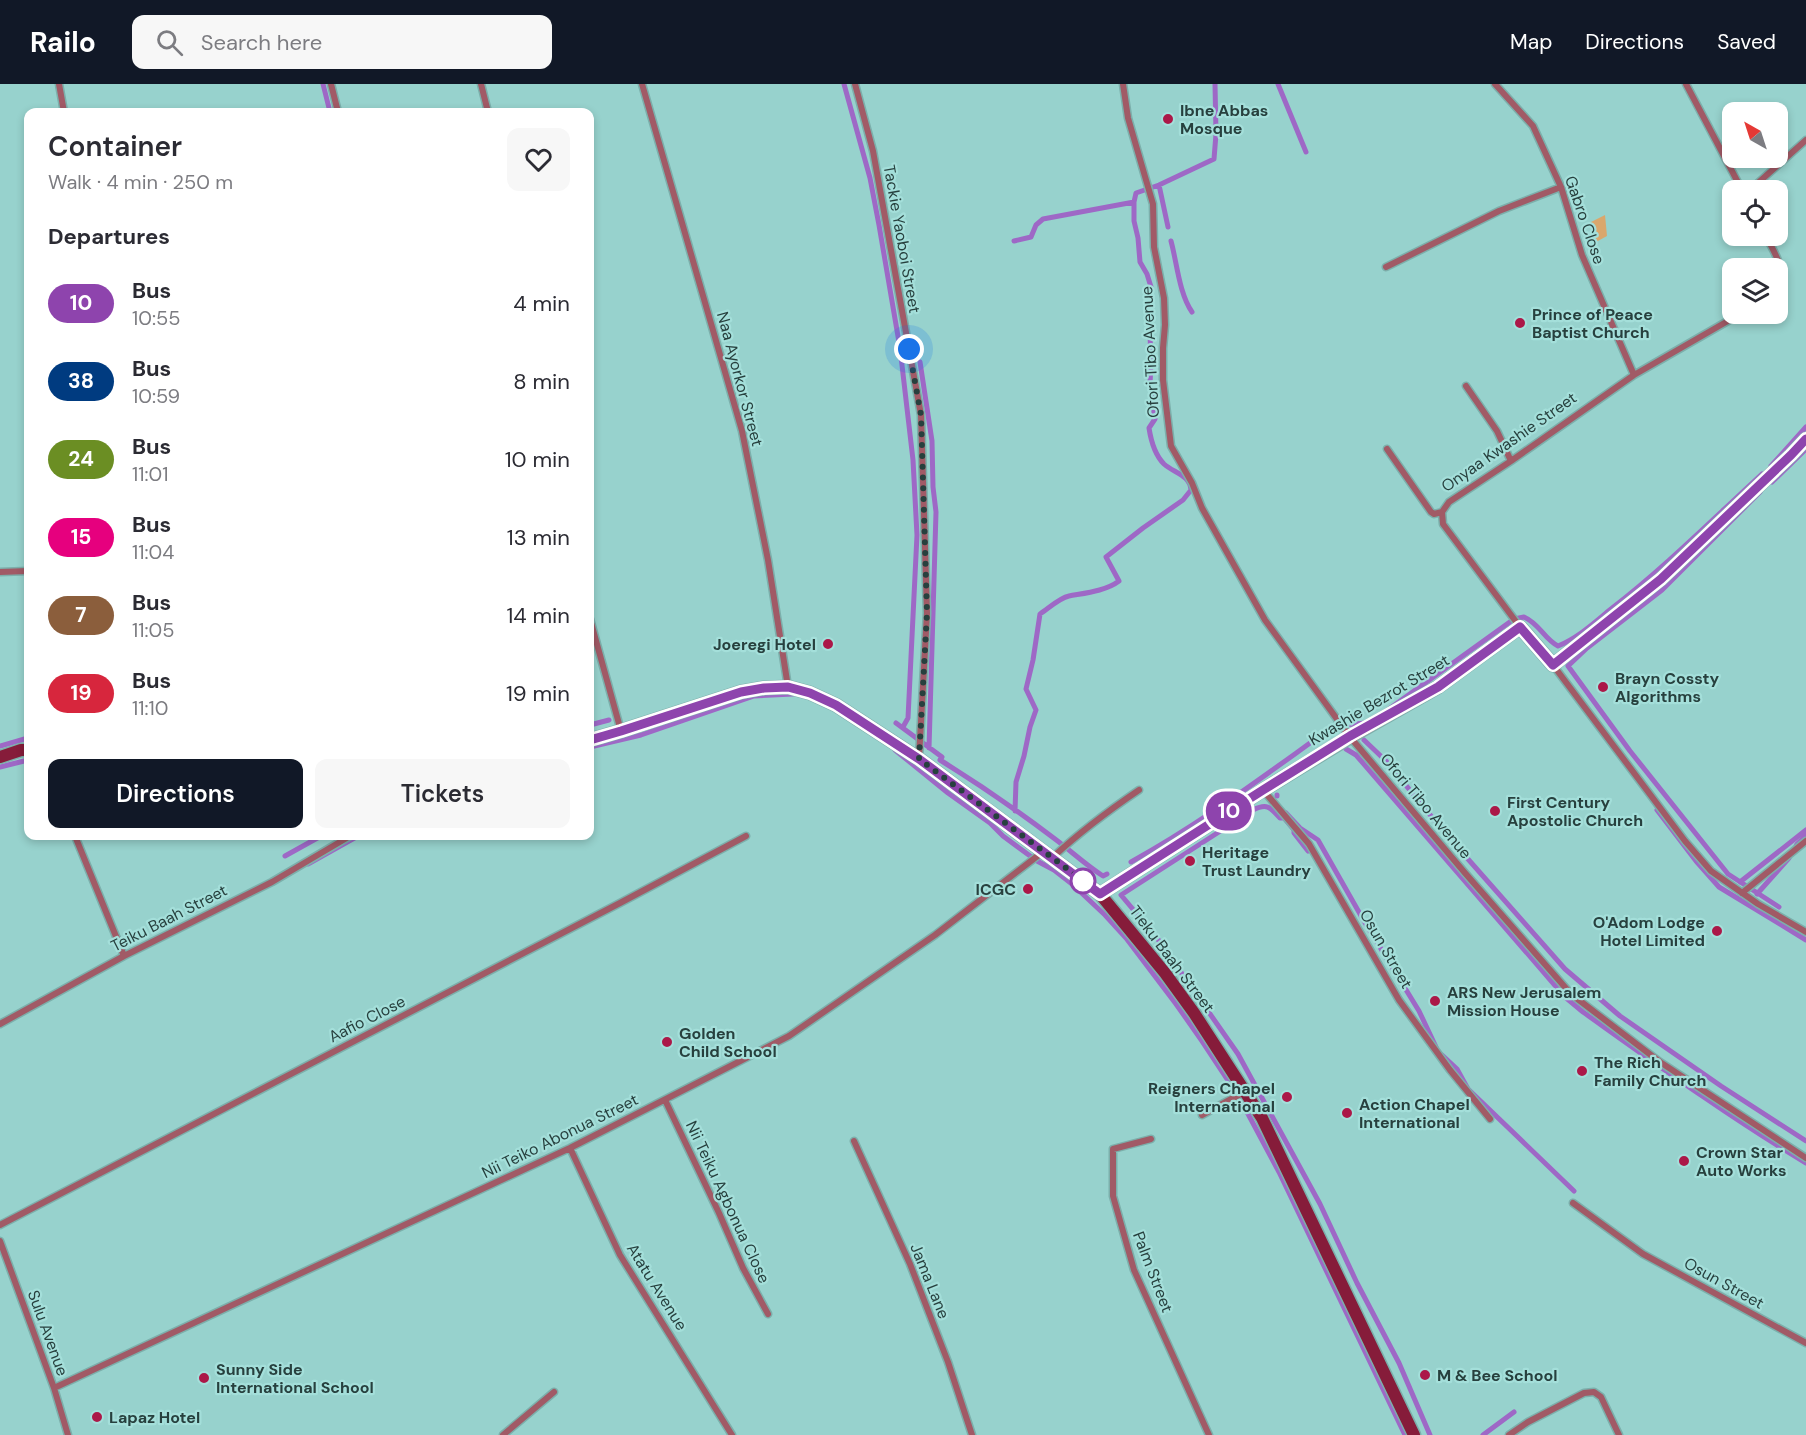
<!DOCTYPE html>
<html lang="en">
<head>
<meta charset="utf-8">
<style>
	body { margin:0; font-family:"DM Sans",sans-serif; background:#f7f7f7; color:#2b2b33; height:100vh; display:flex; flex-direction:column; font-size:22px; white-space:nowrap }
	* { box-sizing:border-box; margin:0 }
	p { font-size:20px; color:#7c7c81 }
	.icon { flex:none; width:33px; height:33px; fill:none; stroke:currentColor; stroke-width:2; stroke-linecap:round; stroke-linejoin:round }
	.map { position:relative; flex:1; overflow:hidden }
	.drawer { position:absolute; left:24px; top:24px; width:570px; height:732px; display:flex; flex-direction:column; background:#fff; border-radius:12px; box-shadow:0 3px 9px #0003 }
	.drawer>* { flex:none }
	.badge { padding:0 12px; border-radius:20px; font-size:21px; line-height:39px }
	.needle { width:39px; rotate:321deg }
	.tools { position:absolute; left:1722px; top:18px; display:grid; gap:12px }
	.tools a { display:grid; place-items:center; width:66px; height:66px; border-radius:12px; background:#fff; box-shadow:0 3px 9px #0003; font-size:30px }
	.you { position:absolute; width:30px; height:30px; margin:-15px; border:4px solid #fff; border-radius:50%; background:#1a73e8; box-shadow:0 0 0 9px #1a73e833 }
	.map>.badge { position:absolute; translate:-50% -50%; box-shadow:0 0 0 3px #fff }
	h2 { padding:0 24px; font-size:22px; line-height:54px }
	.round { display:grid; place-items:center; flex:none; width:63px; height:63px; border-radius:12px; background:#f7f7f7 }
	.headline { display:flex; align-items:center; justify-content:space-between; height:102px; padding:0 24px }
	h1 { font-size:28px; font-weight:600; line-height:45px }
	.action { display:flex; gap:12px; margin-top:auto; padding:12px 24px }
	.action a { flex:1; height:69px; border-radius:12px; background:#111827; color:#fff; font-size:24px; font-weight:600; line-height:69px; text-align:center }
	.action a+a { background:#f7f7f7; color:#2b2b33 }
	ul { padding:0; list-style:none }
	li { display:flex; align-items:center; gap:18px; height:78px; padding:0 24px }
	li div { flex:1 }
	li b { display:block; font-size:22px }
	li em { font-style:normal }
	li .badge { min-width:66px; font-weight:700; text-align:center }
	header { display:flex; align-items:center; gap:36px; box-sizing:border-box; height:84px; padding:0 30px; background:#111827; color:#fff }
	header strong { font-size:28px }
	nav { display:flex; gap:33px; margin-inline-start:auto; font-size:21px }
	.search { width:420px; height:54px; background:#f7f7f7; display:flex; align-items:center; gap:15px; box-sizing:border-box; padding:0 21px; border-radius:12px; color:#7c7c81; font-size:22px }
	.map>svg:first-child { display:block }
	.green { fill:#daa76c }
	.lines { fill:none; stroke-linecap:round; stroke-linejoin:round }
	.stream { stroke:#9e68c6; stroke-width:5 }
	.street-casing { stroke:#7cafab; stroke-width:9 }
	.secondary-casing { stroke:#7cafab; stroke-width:15 }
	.street { stroke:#a15a66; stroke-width:6 }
	.secondary { stroke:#861c3a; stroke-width:12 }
	.line-casing { stroke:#fff; stroke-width:14 }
	.line { stroke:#8e44ad; stroke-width:9 }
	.walk { stroke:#27403e; stroke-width:6; stroke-dasharray:0 10.8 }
	.poi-dot { fill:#ab1848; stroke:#a4dfda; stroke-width:2 }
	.stop-dot { fill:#fff; stroke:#8e44ad; stroke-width:3 }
	.labels { text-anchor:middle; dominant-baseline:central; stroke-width:4.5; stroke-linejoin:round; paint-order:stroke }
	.poi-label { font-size:16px; font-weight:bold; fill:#27403e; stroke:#a4dfda; text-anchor:start }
	.street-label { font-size:16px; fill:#27403e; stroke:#a4dfda }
</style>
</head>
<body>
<header>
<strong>Railo</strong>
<div class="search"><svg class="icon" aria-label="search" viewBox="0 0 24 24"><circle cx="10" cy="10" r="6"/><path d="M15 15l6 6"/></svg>Search here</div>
<nav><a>Map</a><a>Directions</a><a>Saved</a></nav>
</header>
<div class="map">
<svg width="1806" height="1351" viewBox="0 0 1806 1351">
	<rect width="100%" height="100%" fill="#97d2cd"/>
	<path class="green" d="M1605 131 1607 152 1596 158 1589 139Z"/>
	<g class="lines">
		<path class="stream" d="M323 0 330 28
			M844 0 870 94 879 141 900 264 913 376 917 451 908 634 903 643
			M1278 0 1306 68
			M1159 101 1168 143
			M1014 157 1031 153 1036 141 1043 135 1134 118
			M1171 157C1177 179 1179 209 1192 228
			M920 278 932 357 933 403 936 428 929 664
			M1771 382 1806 343
			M1772 398 1806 365
			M1760 408 1662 506 1587 564 1568 582 1630 667 1728 790 1779 823
			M1389 625 1514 535 1524 533C1540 540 1544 555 1558 562 1578 554 1595 538 1611 525 1664 484 1712 436 1762 390
			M896 639 942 673 940 676C979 700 1018 727 1055 755 1071 767 1086 781 1103 792L1107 790
			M590 641 609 636
			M1364 656 1386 677 1445 749 1565 885 1620 932 1721 1002 1806 1057
			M0 662 28 654
			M590 663 641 651 754 612 793 610
			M1346 665 1356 671 1565 913 1583 928C1656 980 1729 1033 1806 1079
			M895 666 948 709 990 739 1003 752 1037 777 1054 786 1072 800 1105 831 1126 854 1176 920 1202 957 1239 1013 1279 1088 1405 1351
			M0 683 28 676
			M1277 711V712
			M1657 726 1696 777 1719 803 1806 856
			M1015 727 1016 698 1024 672 1030 643 1036 626 1026 605 1033 576 1040 530C1048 525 1059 514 1069 512 1085 509 1106 507 1119 497L1106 473 1143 444 1183 416 1191 406C1190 391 1174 389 1164 380 1155 371 1151 357 1149 344L1155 335 1150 300 1151 280 1149 217 1151 203 1147 190 1140 178 1138 154 1134 137V118L1136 109 1159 101 1214 75 1216 50 1215 0
			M1286 729 1300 744 1318 756 1364 837 1419 927 1436 963
			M1308 767 1294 749V746L1284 734H1280C1270 723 1267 719 1253 726L1121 811 1157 854 1238 970 1320 1120 1357 1199 1399 1279 1430 1351
			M1794 767 1797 760 1806 752
			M285 772 321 752
			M1131 778C1202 739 1265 691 1331 644L1344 641 1366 639
			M308 780 358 752
			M1740 798 1806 746
			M1757 810 1789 774
			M1442 971 1457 985 1468 1005 1574 1107
			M1483 1351 1514 1328"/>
		<g class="street-casing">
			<path id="street" d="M59 0 64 28
				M331 0 338 28
				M481 0 488 28
				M642 0 742 347 768 476 788 603
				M855 0 873 67 921 331 927 529 919 674
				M1123 0 1128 34 1153 120 1154 163 1164 214 1165 241 1163 264V296L1171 362 1192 399 1202 424 1265 536 1350 653 1465 789 1571 910 1660 978 1806 1074
				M1495 0 1533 42 1561 103 1582 171 1634 291
				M1686 0 1742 106
				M1750 106 1806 56
				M1766 152C1773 167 1787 185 1778 201
				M1386 183 1499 127 1561 103
				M1466 302 1497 347 1511 377
				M1387 365 1431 428 1434 430 1442 428
				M0 488 28 487
				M590 535 621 647
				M1520 543 1443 440 1442 428 1449 418 1511 377 1634 291 1740 230
				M1553 581 1685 757 1711 787 1758 820 1806 848
				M1263 706 1309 760 1399 916 1450 986 1490 1035
				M75 752 124 872
				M1053 773C1080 748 1108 727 1139 706
				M1742 809 1806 757
				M0 940 124 872 272 798 350 752
				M665 1016 719 1129 743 1184 768 1230
				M1202 1031 1246 1007
				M1151 1055 1113 1065V1112L1134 1186 1209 1351
				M854 1057 910 1180 948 1278 972 1351
				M570 1064 620 1171 732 1351
				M1573 1119 1643 1170 1806 1259
				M0 1141 620 819 746 752
				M0 1157 54 1304 68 1351
				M54 1304 570 1064 789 952 935 851 1044 767
				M503 1351 554 1308
				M1509 1351 1528 1338 1584 1309 1594 1308 1601 1313 1619 1351"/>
		</g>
		<g class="secondary-casing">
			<path id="secondary" d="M590 656 621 647 741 608 764 604 788 603 810 609 836 621 919 675 1100 810 1165 889 1194 929 1262 1034 1414 1351
				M0 673 21 666H28
				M1100 810 1263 706 1350 653 1438 603 1520 543 1553 581 1661 495 1791 371 1806 355"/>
		</g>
		<use href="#street" class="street"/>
		<use href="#secondary" class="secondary"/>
	</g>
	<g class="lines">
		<g class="line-casing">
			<path id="line" d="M590 656 621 647 741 608 764 604 788 603 810 609 836 621 919 675 1100 810 1263 706 1350 652 1438 603 1520 543 1553 581 1661 495 1791 371 1806 355"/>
		</g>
		<use href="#line" class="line"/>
		<path class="walk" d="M909 265 921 331 927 529 919 675 1089 801 1083 797"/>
	</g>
	<g class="poi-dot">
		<circle cx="1168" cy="35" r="6"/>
		<circle cx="1520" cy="239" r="6"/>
		<circle cx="828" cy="560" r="6"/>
		<circle cx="1603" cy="603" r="6"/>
		<circle cx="1495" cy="727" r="6"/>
		<circle cx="1190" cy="777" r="6"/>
		<circle cx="1028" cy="805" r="6"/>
		<circle cx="1717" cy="847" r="6"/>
		<circle cx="1435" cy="917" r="6"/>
		<circle cx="667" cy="958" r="6"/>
		<circle cx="1582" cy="987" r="6"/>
		<circle cx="1287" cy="1013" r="6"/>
		<circle cx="1347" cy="1029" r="6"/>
		<circle cx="1684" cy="1077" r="6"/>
		<circle cx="1425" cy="1291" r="6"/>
		<circle cx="204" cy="1294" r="6"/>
		<circle cx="97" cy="1333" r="6"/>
	</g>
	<circle class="stop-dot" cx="1083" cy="797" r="12"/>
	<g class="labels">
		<g class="poi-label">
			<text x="1180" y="26">Ibne Abbas<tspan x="1180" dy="18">Mosque</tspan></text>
			<text x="1532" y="230">Prince of Peace<tspan x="1532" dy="18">Baptist Church</tspan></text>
			<text x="816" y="560" text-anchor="end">Joeregi Hotel</text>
			<text x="1615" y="594">Brayn Cossty<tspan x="1615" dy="18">Algorithms</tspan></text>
			<text x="1507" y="718">First Century<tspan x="1507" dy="18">Apostolic Church</tspan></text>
			<text x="1202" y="768">Heritage<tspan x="1202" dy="18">Trust Laundry</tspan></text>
			<text x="1016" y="805" text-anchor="end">ICGC</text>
			<text x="1705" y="838" text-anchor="end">O'Adom Lodge<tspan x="1705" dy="18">Hotel Limited</tspan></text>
			<text x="1447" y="908">ARS New Jerusalem<tspan x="1447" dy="18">Mission House</tspan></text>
			<text x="679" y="949">Golden<tspan x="679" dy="18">Child School</tspan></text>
			<text x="1594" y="978">The Rich<tspan x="1594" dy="18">Family Church</tspan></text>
			<text x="1275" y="1004" text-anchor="end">Reigners Chapel<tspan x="1275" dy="18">International</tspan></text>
			<text x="1359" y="1020">Action Chapel<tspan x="1359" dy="18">International</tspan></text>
			<text x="1696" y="1068">Crown Star<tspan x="1696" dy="18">Auto Works</tspan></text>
			<text x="216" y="1285">Sunny Side<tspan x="216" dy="18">International School</tspan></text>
			<text x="1437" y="1291">M &amp; Bee School</text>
			<text x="109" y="1333">Lapaz Hotel</text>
		</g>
		<g class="street-label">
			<text transform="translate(1585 136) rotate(71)">Gabro Close</text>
			<text transform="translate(902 155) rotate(80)">Tackie Yaoboi Street</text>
			<text transform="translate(1150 268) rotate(-93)">Ofori Tibo Avenue</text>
			<text transform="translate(740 295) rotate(75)">Naa Ayorkor Street</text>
			<text transform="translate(1509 358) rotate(-35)">Onyaa Kwashie Street</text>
			<text transform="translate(1379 616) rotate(-31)">Kwashie Bezrot Street</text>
			<text transform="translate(1426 722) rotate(50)">Ofori Tibo Avenue</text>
			<text transform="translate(169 834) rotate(-27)">Teiku Baah Street</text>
			<text transform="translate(1386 865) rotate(60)">Osun Street</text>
			<text transform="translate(1172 875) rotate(53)">Tieku Baah Street</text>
			<text transform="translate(367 935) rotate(-27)">Aafio Close</text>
			<text transform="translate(560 1052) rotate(-26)">Nii Teiko Abonua Street</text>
			<text transform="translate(728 1118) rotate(65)">Nii Teiku Agbonua Close</text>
			<text transform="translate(1153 1188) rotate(69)">Palm Street</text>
			<text transform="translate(930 1197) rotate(68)">Jama Lane</text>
			<text transform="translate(1724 1199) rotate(29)">Osun Street</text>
			<text transform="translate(657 1203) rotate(58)">Atatu Avenue</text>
			<text transform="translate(48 1249) rotate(70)">Sulu Avenue</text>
		</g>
	</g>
</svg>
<div class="tools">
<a><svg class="needle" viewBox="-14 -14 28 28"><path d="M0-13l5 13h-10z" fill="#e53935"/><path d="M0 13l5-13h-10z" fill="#7c7c81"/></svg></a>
<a><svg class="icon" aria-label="locate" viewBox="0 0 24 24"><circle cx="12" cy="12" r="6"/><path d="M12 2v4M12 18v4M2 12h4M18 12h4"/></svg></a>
<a><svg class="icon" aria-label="layers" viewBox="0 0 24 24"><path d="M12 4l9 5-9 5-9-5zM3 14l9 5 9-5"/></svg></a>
</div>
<div class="you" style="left:909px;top:265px"></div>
<b class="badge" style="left:1229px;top:727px;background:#8e44ad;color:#fff">10</b>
<section class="drawer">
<div class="headline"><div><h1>Container</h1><p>Walk · 4 min · 250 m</p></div><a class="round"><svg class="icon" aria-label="heart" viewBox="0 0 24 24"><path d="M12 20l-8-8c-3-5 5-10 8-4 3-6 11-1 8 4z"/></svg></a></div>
<h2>Departures</h2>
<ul>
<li><span class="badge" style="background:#8e44ad;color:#fff">10</span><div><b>Bus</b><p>10:55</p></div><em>4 min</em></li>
<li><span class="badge" style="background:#003b80;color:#fff">38</span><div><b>Bus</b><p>10:59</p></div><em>8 min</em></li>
<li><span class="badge" style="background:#6b8e23;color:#fff">24</span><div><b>Bus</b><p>11:01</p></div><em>10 min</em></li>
<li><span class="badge" style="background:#e6007e;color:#fff">15</span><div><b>Bus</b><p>11:04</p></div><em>13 min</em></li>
<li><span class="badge" style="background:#8b5e3c;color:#fff">7</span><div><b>Bus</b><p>11:05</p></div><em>14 min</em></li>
<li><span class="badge" style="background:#d7263d;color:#fff">19</span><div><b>Bus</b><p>11:10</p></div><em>19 min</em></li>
</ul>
<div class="action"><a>Directions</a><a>Tickets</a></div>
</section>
</div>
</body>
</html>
